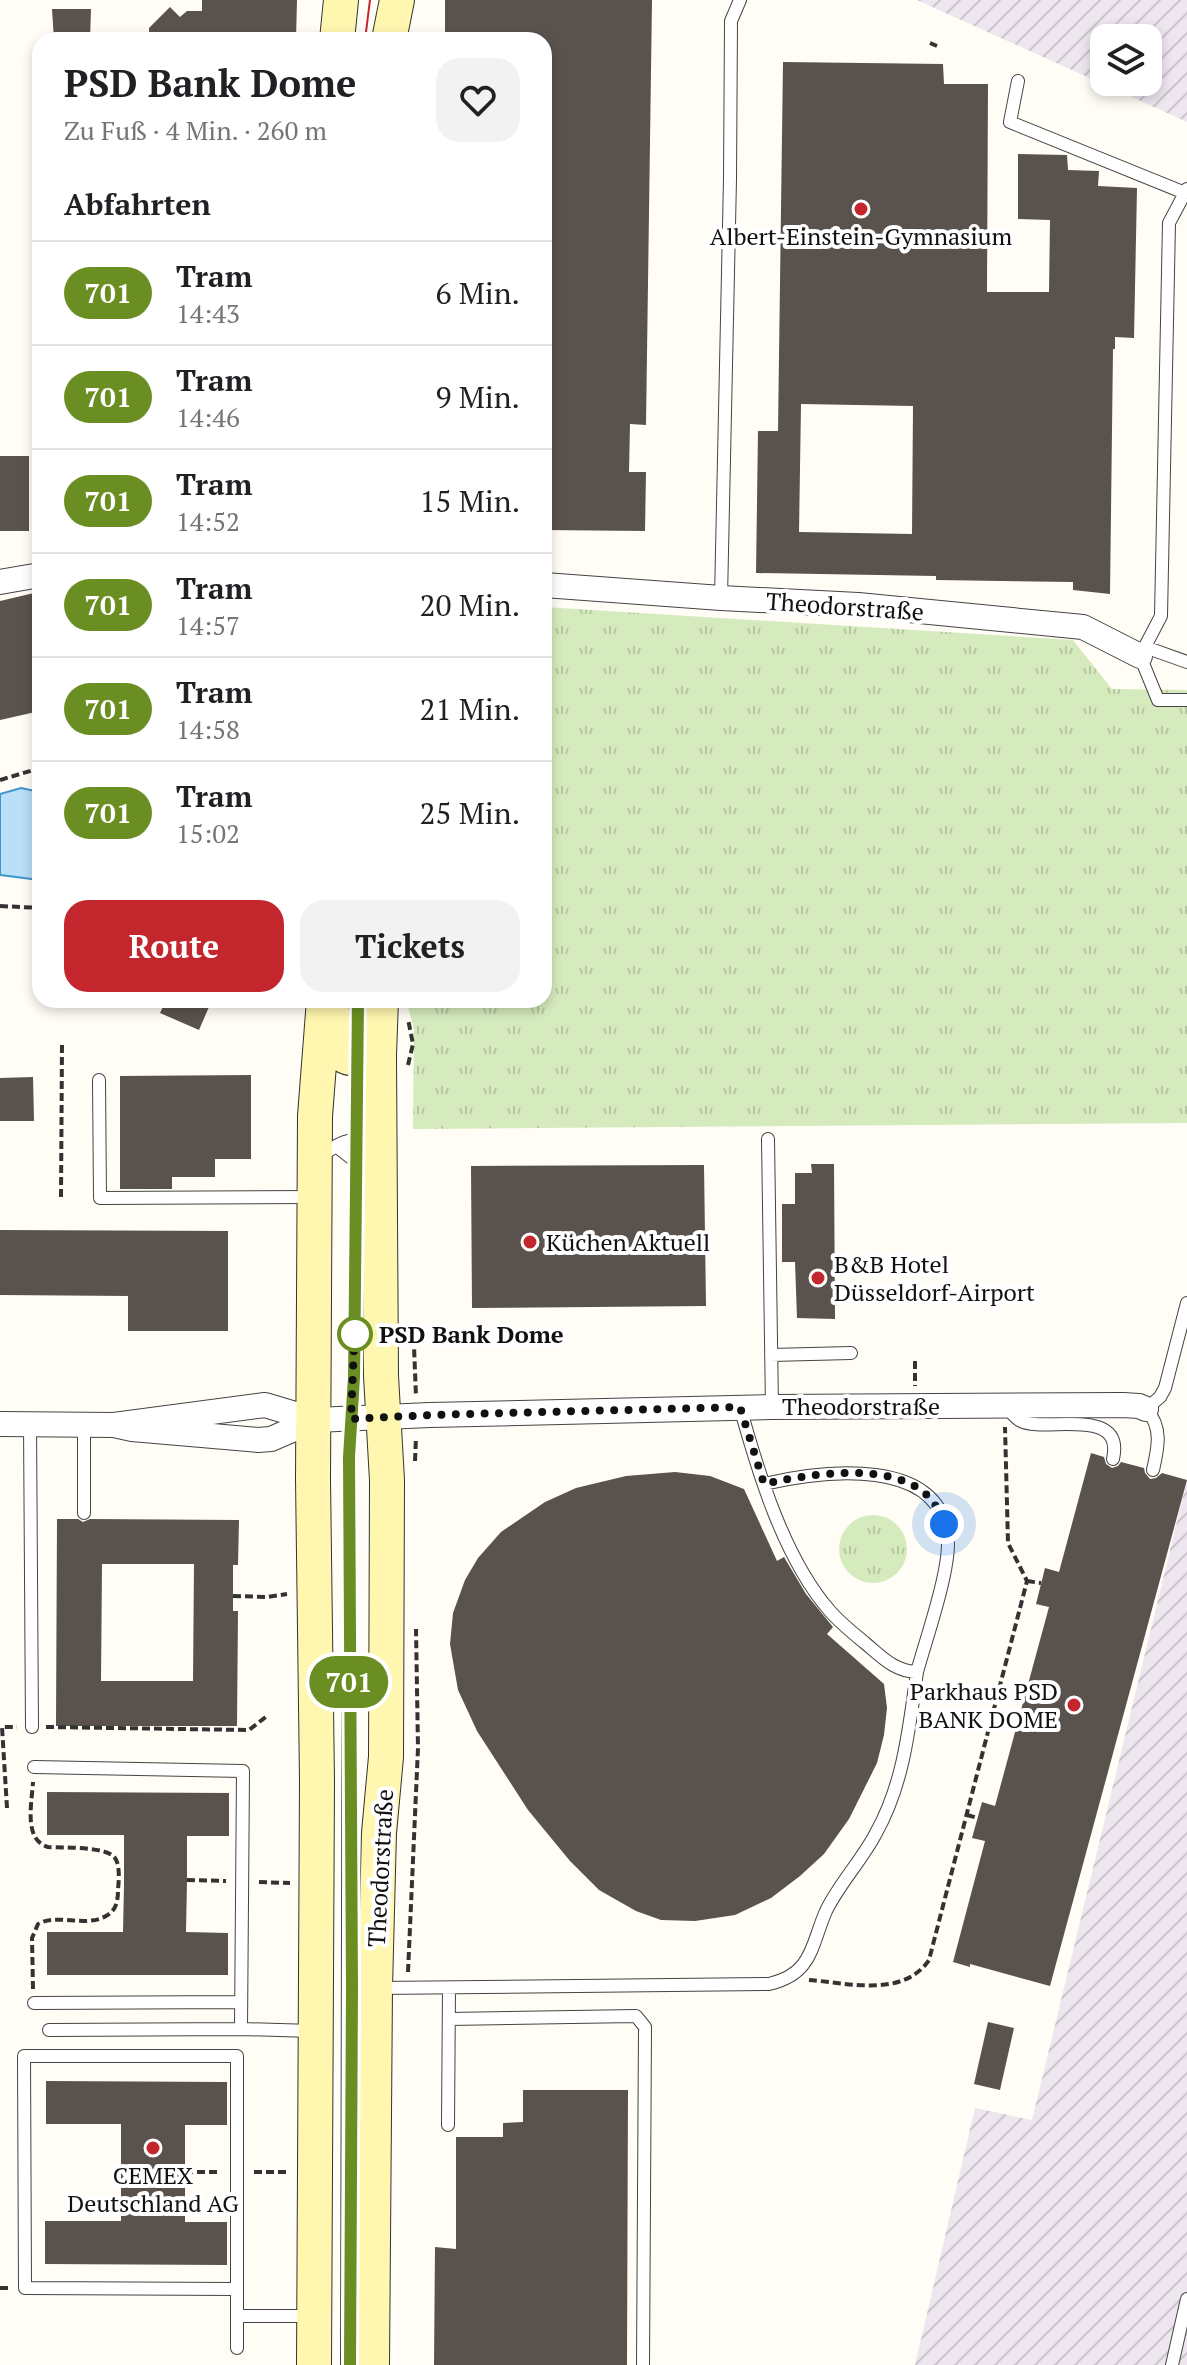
<!DOCTYPE html>
<html lang="de">
<head>
<meta charset="utf-8">
<style>
	body { margin:0; font-family:"PT Serif",serif; background:#f2f2f2; color:#202124; height:100vh; display:flex; flex-direction:column; font-size:30px; white-space:nowrap }
	* { box-sizing:border-box; margin:0 }
	p { font-size:26px; color:#757577 }
	.icon { flex:none; width:44px; height:44px; fill:none; stroke:currentColor; stroke-width:2; stroke-linecap:round; stroke-linejoin:round }
	.map { position:relative; flex:1; overflow:hidden }
	.drawer { position:absolute; left:32px; top:32px; width:520px; height:976px; display:flex; flex-direction:column; background:#fff; border-radius:24px; box-shadow:0 4px 12px #0003 }
	.drawer>* { flex:none }
	.badge { padding:0 16px; border-radius:26px; font-size:28px; line-height:52px }
	.buttons { position:absolute; left:1090px; top:24px; display:grid; gap:16px }
	.buttons a { display:grid; place-items:center; width:72px; height:72px; border-radius:16px; background:#fff; box-shadow:0 4px 12px #0003; font-size:40px }
	.you { position:absolute; width:40px; height:40px; margin:-20px; border:6px solid #fff; border-radius:50%; background:#1a73e8; box-shadow:0 0 0 12px #1a73e833 }
	.map>.badge { position:absolute; translate:-50% -50%; box-shadow:0 0 0 4px #fff }
	h2 { padding:0 32px; font-size:30px; line-height:72px }
	.round { display:grid; place-items:center; flex:none; width:84px; height:84px; border-radius:24px; background:#f2f2f2 }
	.summary { display:flex; align-items:center; justify-content:space-between; height:136px; padding:0 32px }
	h1 { font-size:38px; font-weight:600; line-height:60px }
	.cta { display:flex; gap:16px; margin-top:auto; padding:16px 32px }
	.cta a { flex:1; height:92px; border-radius:24px; background:#c4262e; color:#fff; font-size:32px; font-weight:600; line-height:92px; text-align:center }
	.cta a+a { background:#f2f2f2; color:#202124 }
	ul { padding:0; list-style:none }
	li { display:flex; align-items:center; gap:24px; height:104px; padding:0 32px; border-top:2px solid #e0e0e0 }
	li div { flex:1 }
	li b { display:block; font-size:30px }
	li em { font-style:normal }
	li .badge { min-width:88px; font-weight:700; text-align:center }
	.map>svg:first-child { display:block }
	.industrial { fill:url(#industrial-furrows); fill-rule:evenodd }
	.grass { fill:url(#grass-tufts) }
	.water { fill:#b9e0f7; stroke:#3f96cf; stroke-width:2 }
	.building { fill:#5a524d; fill-rule:evenodd }
	.lines { fill:none; stroke-linecap:round; stroke-linejoin:round }
	.service-casing { stroke:#444; stroke-width:14 }
	.minor-casing { stroke:#444; stroke-width:26 }
	.secondary-casing { stroke:#333; stroke-width:36 }
	.path { stroke:#333; stroke-width:4; stroke-dasharray:8 4; stroke-linecap:butt }
	.service { stroke:#fff; stroke-width:12 }
	.minor { stroke:#fff; stroke-width:24 }
	.secondary { stroke:#fff6b0; stroke-width:34 }
	.tram { stroke:#c4262e; stroke-width:2 }
	.line-casing { stroke:#fff; stroke-width:18 }
	.line { stroke:#6b8e23; stroke-width:12 }
	.walk { stroke:#111; stroke-width:8; stroke-dasharray:0 14.4 }
	.poi-dot { fill:#c4262e; stroke:#fff; stroke-width:3 }
	.stop-dot { fill:#fff; stroke:#6b8e23; stroke-width:4 }
	.labels { text-anchor:middle; dominant-baseline:central; stroke-width:8; stroke-linejoin:round; paint-order:stroke }
	.poi-label { font-size:24px; fill:#111; stroke:#fff }
	.street-label { font-size:24px; fill:#111; stroke:#fff }
	.stop-label { font-size:24px; font-weight:bold; fill:#111; stroke:#fff; text-anchor:start }
</style>
</head>
<body>
<div class="map">
<svg width="1187" height="2365" viewBox="0 0 1187 2365">
	<defs>
		<pattern id="industrial-furrows" width="10" height="10" patternUnits="userSpaceOnUse" patternTransform="scale(2)"><rect width="10" height="10" fill="#eee6ef"/><path d="M-1 1l2-2M0 10L10 0M9 11l2-2" fill="none" stroke="#cbc4cc"/></pattern>
		<pattern id="grass-tufts" width="24" height="20" patternUnits="userSpaceOnUse" patternTransform="scale(2)"><rect width="24" height="20" fill="#d5ebbd"/><path d="M3 7l-1-3M5 7V3M7 7l1-3M15 17l-1-3M17 17v-4M19 17l1-3" fill="none" stroke="#b6c8a1"/></pattern>
	</defs>
	<rect width="100%" height="100%" fill="#fffdf5"/>
	<path class="industrial" d="M917 0H1187V122ZM1104 38H1148V82H1104Z
		M1187 1480V2365H915L975 2108 1032 2120Z"/>
	<path class="grass" d="M544 607 1073 640 1112 689 1187 690V1123L413 1129 414 1029 406 1000H544Z
		M839 1549a34 34 0 1 1 68 0a34 34 0 1 1-68 0Z"/>
	<path class="water" d="M21 788 40 792V880L0 875V794Z"/>
	<path class="building" d="M202 0H297L296 40H149V28L170 7 180 17 187 11H202Z
		M445 0H652L646 425 630 424 629 472H646L645 531 544 530V40H445Z
		M52 9H91L90 40H54Z
		M783 62 943 64 944 84H988L987 292H1049L1050 220 1018 219V154L1067 155 1068 170 1099 171 1098 186 1137 188 1134 338 1115 337V349H1113L1110 594 1073 590V582L936 580V576L756 573 758 431H778ZM801 404 913 406 912 534 799 532Z
		M0 456H29V531H0Z
		M34 593 40 617V711L0 720V601Z
		M166 1000H212L199 1030 160 1013Z
		M251 1075V1159H215V1177H172V1189H120V1076Z
		M33 1077 34 1121H0V1078Z
		M811 1164H834L835 1319 797 1318 795 1262H782V1204H795V1173H812Z
		M704 1165 706 1306 472 1308 471 1166Z
		M0 1230 228 1231V1331H128V1296L0 1295Z
		M1091 1453 1104 1457 1106 1464 1112 1468 1118 1466 1121 1462 1144 1468 1145 1473 1150 1479 1156 1478 1162 1473 1187 1480 1050 1986 970 1964V1967L953 1962 985 1841 972 1838 982 1802 995 1806 1049 1607 1036 1604 1045 1568 1059 1572Z
		M675 1472 710 1476 744 1489 777 1561 784 1557 806 1594 833 1627 827 1634 884 1684 887 1708 884 1735 877 1763 849 1819 824 1854 800 1876 771 1898 735 1915 695 1921 661 1920 636 1911 599 1890 570 1861 528 1810 477 1731 458 1690 450 1644 453 1613 465 1580 478 1558 501 1532 545 1502 576 1488 626 1476Z
		M57 1519H78L83 1522 90 1519 239 1520 238 1565H233V1611H238L237 1726H56ZM102 1564H194L193 1681H101Z
		M47 1792 229 1793V1836H187V1880L186 1932 228 1933V1975H47V1932H123L124 1885V1835H47Z
		M988 2022 1014 2028 1000 2090 974 2084Z
		M46 2081 227 2082V2125H185V2222H227V2265L45 2264V2221H121V2124H46Z
		M523 2090H628L627 2365H434L435 2247 456 2249V2137H503V2123L523 2122Z"/>
	<g class="lines">
		<g class="service-casing">
			<path id="service" d="M1018 81 1010 122 1185 193
				M1187 189 1169 223 1161 616 1140 656 1158 700H1187
				M721 598 730 179 731 21 740 0
				M1145 647 1187 662
				M99 1080 100 1198 312 1197
				M768 1139 772 1407
				M336 1146C349 1138 357 1140 371 1143L374 1148
				M321 1156 336 1146 355 1161 362 1178 363 1202 355 1264 354 1377 349 1479 347 2365
				M771 1355 851 1353
				M740 1407C758 1472 784 1558 829 1610 839 1622 853 1633 865 1643 882 1657 894 1671 917 1672 926 1639 949 1574 948 1541 944 1454 820 1471 764 1484
				M1007 1408C1011 1412 1016 1419 1021 1421 1044 1433 1125 1405 1113 1459
				M30 1424 32 1727
				M1153 1470C1158 1448 1163 1427 1146 1409L1160 1397 1165 1388 1187 1303
				M84 1513V1424
				M34 1767 243 1771 241 2029
				M376 1988 769 1984C813 1974 811 1945 826 1911 839 1884 862 1860 876 1833 904 1783 909 1728 917 1672
				M34 2003 241 2002
				M449 2019 636 2016 645 2027 643 2365
				M49 2030 241 2029 313 2031
				M448 2125 449 1988
				M237 2316H310
				M237 2348V2056H24L25 2288 237 2289
				M1172 2365 1187 2299"/>
		</g>
		<g class="minor-casing">
			<path id="minor" d="M0 582 40 575
				M544 585 721 598 858 605 1083 627 1140 656
				M0 1424 114 1425 265 1405 315 1420
				M114 1425 132 1429 258 1440 271 1439 315 1420 430 1415 772 1407 1123 1405 1139 1406 1146 1409"/>
		</g>
		<g class="secondary-casing">
			<path id="secondary" d="M337 40 341 0
				M389 40 397 0
				M332 1012C342 1047 328 1067 379 1055
				M314 2365 317 1781 313 1479 315 1116 324 1000
				M372 2365 375 1988 379 1833 386 1757 387 1480 381 1376 379 1055 381 1000"/>
		</g>
		<path class="path" d="M930 43 937 46
			M0 780 40 768
			M0 906 40 908
			M408 1065 413 1044 408 1019
			M61 1197 62 1045
			M409 1326 414 1346 416 1397
			M915 1361V1386
			M415 1461 416 1437
			M1027 1581 1041 1583
			M233 1596 267 1597 287 1594
			M46 1727 249 1730 267 1716
			M7 1808 2 1727H17
			M967 1815 978 1818
			M187 1880 226 1881
			M259 1882 290 1883
			M408 1972 418 1748 416 1629
			M809 1980C849 1983 903 1998 929 1960L1027 1581 1008 1543 1005 1427
			M33 1989 32 1938 38 1924C58 1913 85 1928 106 1916 117 1910 118 1900 118 1889 119 1880 120 1865 115 1858 107 1846 62 1848 48 1847 23 1840 32 1802 33 1782
			M185 2172H221
			M254 2172H289
			M0 2288H10"/>
		<use href="#service" class="service"/>
		<use href="#minor" class="minor"/>
		<use href="#secondary" class="secondary"/>
		<path class="tram" d="M365 40 370 0
			M350 2365 352 1987 349 1457 354 1377 358 1000"/>
	</g>
	<g class="lines">
		<g class="line-casing">
			<path id="line" d="M350 2365 352 1987 349 1457 354 1377 358 1000"/>
		</g>
		<use href="#line" class="line"/>
		<path class="walk" d="M355 1334V1321L351 1419 430 1415 740 1407 764 1484C809 1474 893 1460 929 1497 936 1504 940 1515 944 1524"/>
	</g>
	<g class="poi-dot">
		<circle cx="861" cy="209" r="8"/>
		<circle cx="530" cy="1242" r="8"/>
		<circle cx="818" cy="1278" r="8"/>
		<circle cx="1074" cy="1705" r="8"/>
		<circle cx="153" cy="2148" r="8"/>
	</g>
	<circle class="stop-dot" cx="355" cy="1334" r="16"/>
	<g class="labels">
		<g class="poi-label">
			<text x="861" y="236">Albert-Einstein-Gymnasium</text>
			<text x="546" y="1242" text-anchor="start">Küchen Aktuell</text>
			<text x="834" y="1264" text-anchor="start">B&amp;B Hotel<tspan x="834" dy="28">Düsseldorf-Airport</tspan></text>
			<text x="1058" y="1691" text-anchor="end">Parkhaus PSD<tspan x="1058" dy="28">BANK DOME</tspan></text>
			<text x="153" y="2175">CEMEX<tspan x="153" dy="28">Deutschland AG</tspan></text>
		</g>
		<g class="street-label">
			<text transform="translate(845 606) rotate(4)">Theodorstraße</text>
			<text x="861" y="1406">Theodorstraße</text>
			<text transform="translate(380 1868) rotate(-87)">Theodorstraße</text>
		</g>
		<g class="stop-label">
			<text x="379" y="1334">PSD Bank Dome</text>
		</g>
	</g>
</svg>
<div class="buttons">
<a><svg class="icon" aria-label="layers" viewBox="0 0 24 24"><path d="M12 4l9 5-9 5-9-5zM3 14l9 5 9-5"/></svg></a>
</div>
<div class="you" style="left:944px;top:1524px"></div>
<b class="badge" style="left:349px;top:1682px;background:#6b8e23;color:#fff">701</b>
<section class="drawer">
<div class="summary"><div><h1>PSD Bank Dome</h1><p>Zu Fuß · 4 Min. · 260 m</p></div><a class="round"><svg class="icon" aria-label="heart" viewBox="0 0 24 24"><path d="M12 20l-8-8c-3-5 5-10 8-4 3-6 11-1 8 4z"/></svg></a></div>
<h2>Abfahrten</h2>
<ul>
<li><span class="badge" style="background:#6b8e23;color:#fff">701</span><div><b>Tram</b><p>14:43</p></div><em>6 Min.</em></li>
<li><span class="badge" style="background:#6b8e23;color:#fff">701</span><div><b>Tram</b><p>14:46</p></div><em>9 Min.</em></li>
<li><span class="badge" style="background:#6b8e23;color:#fff">701</span><div><b>Tram</b><p>14:52</p></div><em>15 Min.</em></li>
<li><span class="badge" style="background:#6b8e23;color:#fff">701</span><div><b>Tram</b><p>14:57</p></div><em>20 Min.</em></li>
<li><span class="badge" style="background:#6b8e23;color:#fff">701</span><div><b>Tram</b><p>14:58</p></div><em>21 Min.</em></li>
<li><span class="badge" style="background:#6b8e23;color:#fff">701</span><div><b>Tram</b><p>15:02</p></div><em>25 Min.</em></li>
</ul>
<div class="cta"><a>Route</a><a>Tickets</a></div>
</section>
</div>
</body>
</html>
